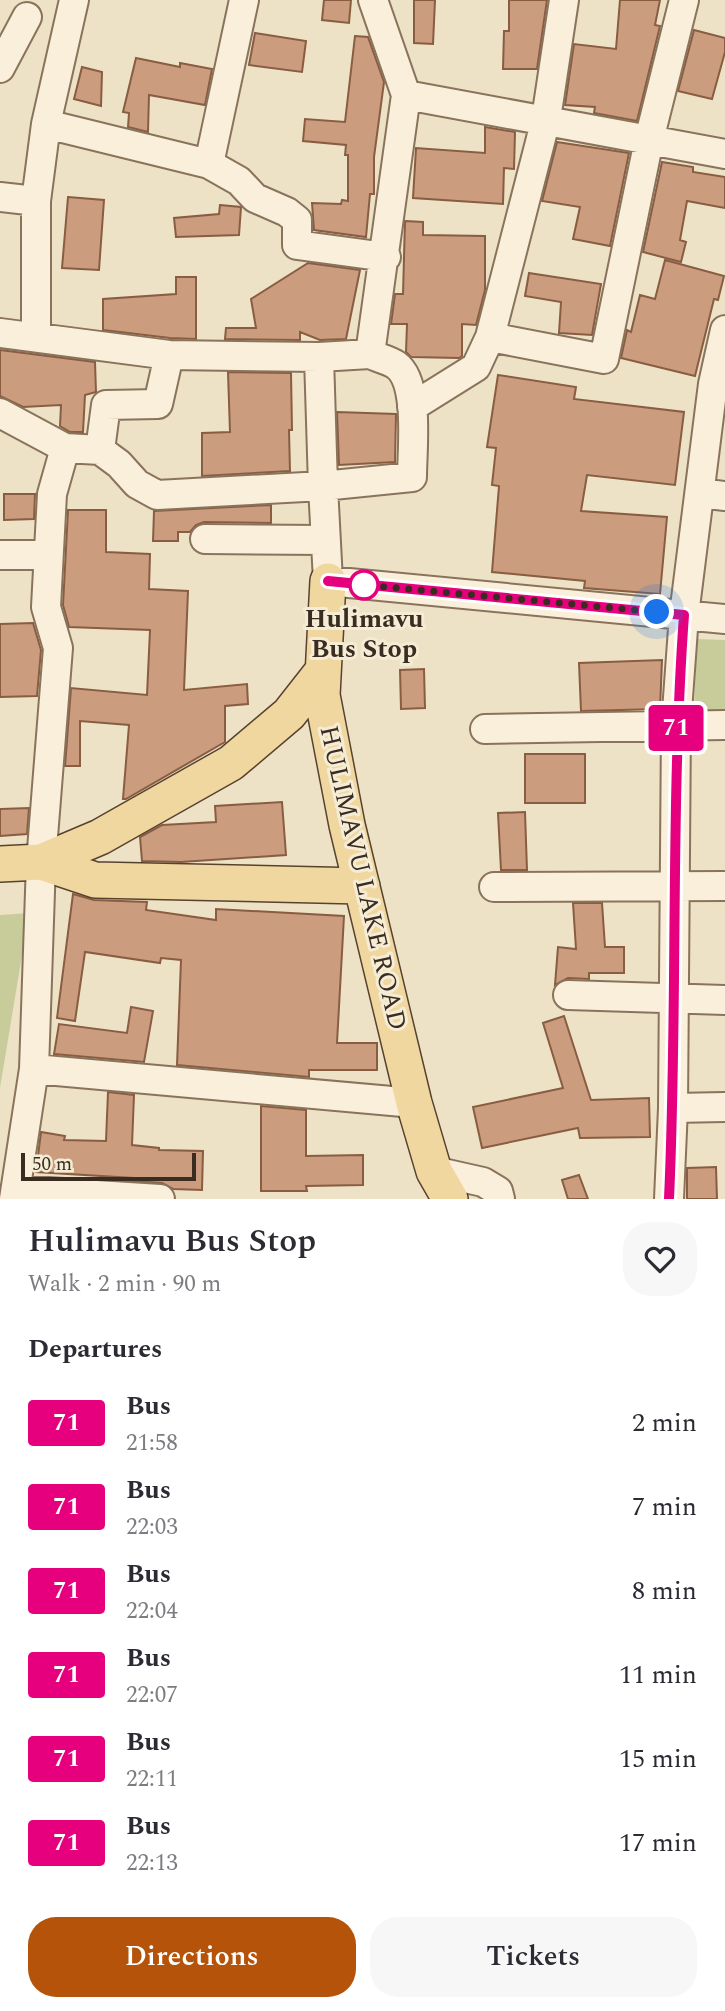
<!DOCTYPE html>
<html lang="en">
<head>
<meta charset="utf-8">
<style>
	body { margin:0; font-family:Spectral,serif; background:#f7f7f7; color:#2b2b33; height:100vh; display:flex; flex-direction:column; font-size:26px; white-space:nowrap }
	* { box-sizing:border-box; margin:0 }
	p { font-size:23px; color:#7c7c81 }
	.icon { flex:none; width:38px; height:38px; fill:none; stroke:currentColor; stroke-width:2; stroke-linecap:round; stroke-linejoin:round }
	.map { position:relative; height:1199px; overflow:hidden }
	.side { display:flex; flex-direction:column; background:#fff; flex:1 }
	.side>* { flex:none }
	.badge { padding:0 14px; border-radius:5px; font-size:24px; line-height:46px }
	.scale { position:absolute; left:21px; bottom:18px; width:175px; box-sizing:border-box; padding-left:7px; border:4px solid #3a2c20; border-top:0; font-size:19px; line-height:24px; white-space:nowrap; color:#3a2c20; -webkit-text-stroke:5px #f5ecd6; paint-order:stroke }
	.you { position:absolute; width:35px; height:35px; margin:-18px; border:5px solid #fff; border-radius:50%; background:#1a73e8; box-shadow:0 0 0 10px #1a73e833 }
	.map>.badge { position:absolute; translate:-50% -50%; box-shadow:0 0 0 4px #fff }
	h2 { padding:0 28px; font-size:26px; line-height:63px }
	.round { display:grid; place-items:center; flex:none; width:74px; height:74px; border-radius:28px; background:#f7f7f7 }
	.summary { display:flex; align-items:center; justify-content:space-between; height:119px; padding:0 28px }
	h1 { font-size:33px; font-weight:600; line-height:52px }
	.primary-button { display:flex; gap:14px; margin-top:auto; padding:14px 28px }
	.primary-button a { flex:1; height:80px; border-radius:28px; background:#b45309; color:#fff; font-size:28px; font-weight:600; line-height:80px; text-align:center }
	.primary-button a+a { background:#f7f7f7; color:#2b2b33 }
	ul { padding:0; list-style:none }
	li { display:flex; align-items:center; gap:21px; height:84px; padding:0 28px }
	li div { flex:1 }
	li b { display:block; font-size:26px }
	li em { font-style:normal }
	li .badge { min-width:77px; font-weight:700; text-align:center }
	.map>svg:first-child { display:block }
	.green { fill:#c7cc9a }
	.building { fill:#cb9c7d; stroke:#885d42; stroke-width:2 }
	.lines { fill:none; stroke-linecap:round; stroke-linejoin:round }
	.minor-casing { stroke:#89735c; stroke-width:32 }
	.major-casing { stroke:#574230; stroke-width:38 }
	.minor { stroke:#f9efda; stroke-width:28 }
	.major { stroke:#f0d69f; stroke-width:35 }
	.line-casing { stroke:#fff; stroke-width:16 }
	.line { stroke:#e6007e; stroke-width:10 }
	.walk { stroke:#3a2c20; stroke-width:7; stroke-dasharray:0 12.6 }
	.stop-dot { fill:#fff; stroke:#e6007e; stroke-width:3.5 }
	.labels { text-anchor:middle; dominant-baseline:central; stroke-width:6; stroke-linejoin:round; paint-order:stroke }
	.stop-label { font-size:26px; font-weight:bold; fill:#3a2c20; stroke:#f5ecd6 }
	.street-label { font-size:26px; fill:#3a2c20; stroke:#f5ecd6 }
</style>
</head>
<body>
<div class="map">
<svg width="725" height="1199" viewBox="0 0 725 1199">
	<rect width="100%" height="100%" fill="#eee2c6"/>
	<path class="green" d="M697 639 725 640V711L694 710Z
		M29 913 0 1088V915Z"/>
	<path class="building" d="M324 0H351L349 23 322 20Z
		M414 0H435L433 44 414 43Z
		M509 0H547L537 69H503L504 31H509Z
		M620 0H660L655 25 660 26 637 121 594 113 595 107 565 105 574 44 616 49Z
		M694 30 725 38V52L712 99 678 91Z
		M255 33 306 41 302 72 249 65Z
		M355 36 368 37 384 82 374 157V194H370L366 237 314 230 312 203 341 204 342 200 348 201V155H345L346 145 303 141 305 119 345 122Z
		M136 58 180 67V63L212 69 205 105 149 95 148 132 128 127 129 113 123 112Z
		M82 67 102 72 101 106 74 99Z
		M485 127 515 132 514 169 504 168 503 204 413 198 416 148 485 153Z
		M557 142 629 153 610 246 573 239 580 207 542 201Z
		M662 162 693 167V172L725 177V208L687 201 680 240 686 242 681 262 643 252Z
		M68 197 104 200 99 270 62 268Z
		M220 205 241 207 239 235 176 237 174 218 219 214Z
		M405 221 423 222V235L485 236V290L476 325 462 324V356L459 358 411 357 406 352 407 324H391L395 294H403Z
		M665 260 724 276 718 300 714 299 695 376 621 358 627 330 631 332 640 295 655 299Z
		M308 263 360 270 346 339 320 340 300 332V340L225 339 226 328H256L251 299Z
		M529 273 601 284 592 335 559 333 561 302 525 296Z
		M176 277H196V339L170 338 103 330V299L176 294Z
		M0 350 95 362 96 392 85 395 83 432H70L60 426 61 405 23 407 0 396Z
		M228 372 291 373 292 430H289L290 471 202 476V433L230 432Z
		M498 375 576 387 574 399 684 412 675 485 587 475 581 511 667 517 660 594 584 588 585 581 492 572 499 486 492 485 496 448 487 447Z
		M337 412 396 414 395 462 339 465Z
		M4 494H35L34 519 4 520Z
		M271 505V523L204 522 196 525 190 532H178V541H153L154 511Z
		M68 510H106V552L150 554 149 589 188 591 184 690 247 684 248 704 225 706V742L126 799H123L129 725 80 721V766H65L71 688 147 695 150 630 69 627 63 605Z
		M33 623 41 650 37 696 0 697V624Z
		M662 660 660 709 581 711 579 663Z
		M424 669 425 708 401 709 400 670Z
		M525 754H585V803H525Z
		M282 802 286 855 181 862 142 861 140 837 162 825 216 822 215 806Z
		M29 808 27 834 0 836V809Z
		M525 812 527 870H501L498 813Z
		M73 894 94 900 147 902 146 910 216 920V909L344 916 337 1043H377V1070H309V1077L177 1065 181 960 161 958 160 963 85 952 75 1021 57 1018Z
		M573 903H602L605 947H624V973H589V979L568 978 555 985 558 947 576 949Z
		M131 1007 153 1011 144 1062 54 1054 59 1024 127 1033Z
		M564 1016 591 1100 649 1098 650 1137 580 1138 578 1128 482 1148 473 1107 563 1088 543 1023Z
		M108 1092 134 1095 132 1145 159 1148V1150L203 1151 202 1190 173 1189 162 1183 132 1181 133 1178 36 1172 41 1132 65 1136 64 1140 106 1141Z
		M261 1106 306 1110V1156L363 1155V1185L306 1186 307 1191H261Z
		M716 1167 717 1199H687V1168Z
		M579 1175 588 1199H568L562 1180Z"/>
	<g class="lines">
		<g class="minor-casing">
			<path id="minor" d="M0 68 27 17
				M406 95 725 154
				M46 124 209 164 244 0
				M209 164 239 181 255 198 287 212 297 220V245L386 257
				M0 197 36 201 46 124 74 0
				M36 201V336
				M0 333 169 355 319 357
				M490 337 604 359 649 140 684 0
				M370 354C378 358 389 360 396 365 420 382 412 449 412 477L323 486 319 357Z
				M370 354 406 95 373 0
				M412 407 476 367 490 337 546 119 564 0
				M0 413 65 448 100 450 119 464 137 484 157 495 323 486 328 581 725 619
				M100 450 106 405 158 404 169 355
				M700 493 725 496
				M205 539 324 540
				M0 555H48
				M485 729 725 725
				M494 887 725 886
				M568 995 725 1000
				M34 1069 414 1103
				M673 1108 725 1107
				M434 1171 483 1182 498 1191 500 1199
				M16 1190 160 1199
				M14 1199 34 1069 41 862 58 648 46 607 52 494 65 448
				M669 1199 673 1108 676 725 684 615 713 384 725 330"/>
		</g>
		<g class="major-casing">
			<path id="major" d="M328 581 322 695 347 825 414 1103 434 1171 450 1199
				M41 862 95 880 362 886
				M0 864 41 862 100 837 231 763 289 714 322 672"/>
		</g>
		<use href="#minor" class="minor"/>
		<use href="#major" class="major"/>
	</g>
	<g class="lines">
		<g class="line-casing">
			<path id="line" d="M328 581 684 615C670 809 678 1004 669 1199"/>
		</g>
		<use href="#line" class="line"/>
		<path class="walk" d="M364 585 355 584 657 612"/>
	</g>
	<circle class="stop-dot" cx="364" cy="585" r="14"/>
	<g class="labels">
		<g class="stop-label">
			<text x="364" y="619">Hulimavu<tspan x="364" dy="30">Bus Stop</tspan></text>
		</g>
		<g class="street-label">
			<text transform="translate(363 878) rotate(77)">HULIMAVU LAKE ROAD</text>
		</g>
	</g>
</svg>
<div class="scale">50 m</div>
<div class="you" style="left:657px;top:612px"></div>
<b class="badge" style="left:676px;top:728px;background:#e6007e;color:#fff">71</b>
</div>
<section class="side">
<div class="summary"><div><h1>Hulimavu Bus Stop</h1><p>Walk · 2 min · 90 m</p></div><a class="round"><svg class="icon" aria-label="heart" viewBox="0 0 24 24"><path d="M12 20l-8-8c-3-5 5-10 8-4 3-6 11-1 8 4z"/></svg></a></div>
<h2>Departures</h2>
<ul>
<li><span class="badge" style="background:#e6007e;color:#fff">71</span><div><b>Bus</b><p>21:58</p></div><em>2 min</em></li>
<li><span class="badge" style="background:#e6007e;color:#fff">71</span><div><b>Bus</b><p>22:03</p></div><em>7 min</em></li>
<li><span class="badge" style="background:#e6007e;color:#fff">71</span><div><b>Bus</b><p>22:04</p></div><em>8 min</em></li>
<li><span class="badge" style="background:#e6007e;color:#fff">71</span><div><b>Bus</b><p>22:07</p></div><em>11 min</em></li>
<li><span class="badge" style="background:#e6007e;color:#fff">71</span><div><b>Bus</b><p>22:11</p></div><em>15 min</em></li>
<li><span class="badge" style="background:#e6007e;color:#fff">71</span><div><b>Bus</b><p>22:13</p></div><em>17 min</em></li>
</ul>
<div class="primary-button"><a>Directions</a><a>Tickets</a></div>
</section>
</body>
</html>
